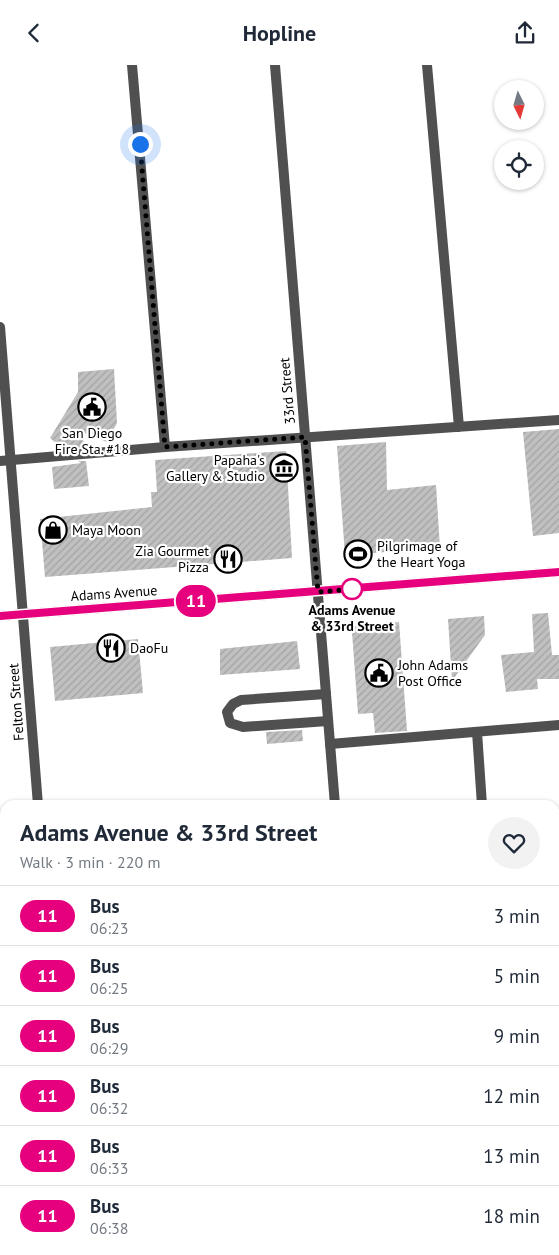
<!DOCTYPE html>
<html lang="en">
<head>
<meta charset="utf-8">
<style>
	body { margin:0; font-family:"PT Sans",sans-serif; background:#f2f2f3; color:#1f2937; height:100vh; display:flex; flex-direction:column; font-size:19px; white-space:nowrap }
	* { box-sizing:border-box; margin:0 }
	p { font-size:16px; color:#747a83 }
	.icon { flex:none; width:28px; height:28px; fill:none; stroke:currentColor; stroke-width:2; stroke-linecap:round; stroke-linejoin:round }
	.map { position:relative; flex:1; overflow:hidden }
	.sheet { position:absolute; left:0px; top:735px; width:560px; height:455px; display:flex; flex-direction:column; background:#fff; border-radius:15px 15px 0 0; box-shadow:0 1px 4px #0004 }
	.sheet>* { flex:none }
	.badge { padding:0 10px; border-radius:16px; font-size:18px; line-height:32px }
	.needle { width:32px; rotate:175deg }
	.fabs { position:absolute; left:494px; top:15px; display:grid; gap:10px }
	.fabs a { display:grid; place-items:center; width:50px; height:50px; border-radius:50%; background:#fff; box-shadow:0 1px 4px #0004; font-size:25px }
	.you { position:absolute; width:25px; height:25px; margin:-12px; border:4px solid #fff; border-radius:50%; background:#1a73e8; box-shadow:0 0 0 8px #1a73e833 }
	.map>.badge { position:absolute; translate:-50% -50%; box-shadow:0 0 0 2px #fff }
	.round { display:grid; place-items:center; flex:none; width:52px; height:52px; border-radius:26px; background:#f2f2f3 }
	.summary { display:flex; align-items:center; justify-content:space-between; height:85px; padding:0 20px }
	h1 { font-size:24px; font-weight:700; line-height:38px }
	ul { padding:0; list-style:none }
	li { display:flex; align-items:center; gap:15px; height:60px; padding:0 20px; border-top:1px solid #e0e1e3 }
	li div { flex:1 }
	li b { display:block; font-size:19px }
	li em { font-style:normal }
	li .badge { min-width:55px; font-weight:700; text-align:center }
	header { display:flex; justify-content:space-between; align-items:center; height:65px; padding:0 20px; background:#fff; font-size:22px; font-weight:700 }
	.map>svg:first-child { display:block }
	.building { fill:url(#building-hatch) }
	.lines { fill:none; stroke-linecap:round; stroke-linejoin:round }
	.service { stroke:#505050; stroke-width:10 }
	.minor { stroke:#505050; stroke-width:10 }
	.secondary { stroke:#1d1d1d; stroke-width:10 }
	.line-casing { stroke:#fff; stroke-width:11 }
	.line { stroke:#e6007e; stroke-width:8 }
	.walk { stroke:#000; stroke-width:5; stroke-dasharray:0 9 }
	.stop-dot { fill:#fff; stroke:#e6007e; stroke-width:2.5 }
	.labels { text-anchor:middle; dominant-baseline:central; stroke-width:4.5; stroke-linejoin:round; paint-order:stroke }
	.street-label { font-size:14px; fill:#000; stroke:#fff }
	.poi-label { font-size:14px; fill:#000; stroke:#fff; text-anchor:start }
	.stop-label { font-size:14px; font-weight:bold; fill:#000; stroke:#fff }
</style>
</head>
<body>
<header><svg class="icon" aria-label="back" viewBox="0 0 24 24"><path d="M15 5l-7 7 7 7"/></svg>Hopline<svg class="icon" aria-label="share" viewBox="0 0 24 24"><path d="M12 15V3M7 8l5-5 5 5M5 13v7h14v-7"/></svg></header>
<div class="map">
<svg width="559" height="1190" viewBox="0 0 559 1190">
	<defs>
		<pattern id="building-hatch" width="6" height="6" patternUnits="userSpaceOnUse" patternTransform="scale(1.25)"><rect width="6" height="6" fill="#c0c0c0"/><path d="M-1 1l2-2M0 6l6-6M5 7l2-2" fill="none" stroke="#a3a3a3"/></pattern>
	</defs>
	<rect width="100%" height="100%" fill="#fff"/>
	<path class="building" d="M114 304 117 358 107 377 82 367 84 382 63 384 50 373 78 327V307Z
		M559 364V468L533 471 523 367Z
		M386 377 387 425 436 420 440 483 345 490 337 381Z
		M286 386 292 493 45 512 40 454 152 442 151 427H157L155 395Z
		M78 396H86L89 421 54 424 52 402 81 398Z
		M548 548 552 590H559V614H537L538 624 506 627 501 590 534 587 532 549Z
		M484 551 485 570 452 616 448 554Z
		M399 557 407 666 375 668 373 648 358 649 352 567 354 561Z
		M138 574 143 628 55 636 50 582Z
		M297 576 300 604 220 610V584Z
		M302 665 303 676 267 679 266 667Z"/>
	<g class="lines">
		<path class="service" d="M132 0 165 382
			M427 0 459 362
			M0 396 165 382 559 355
			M326 629 241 635 233 639 227 647 230 658 243 662 328 656
			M477 667 482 740
			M330 679 559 660
			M0 927 5 926"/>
		<path class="minor" d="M275 0 335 740
			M0 262 38 740
			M555 1183H559
			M75 1185V1190
			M371 1185 372 1190
			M467 1190 531 1185"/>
		<path class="secondary" d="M0 551 559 507"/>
	</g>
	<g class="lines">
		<g class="line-casing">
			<path id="line" d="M0 551 559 507"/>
		</g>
		<use href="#line" class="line"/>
		<path class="walk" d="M140 79 165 382 305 372 318 527 354 524H352"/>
	</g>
	<defs>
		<g id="civic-ring" transform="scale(1.4375)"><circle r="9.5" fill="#fff" stroke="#000" stroke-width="1.5"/><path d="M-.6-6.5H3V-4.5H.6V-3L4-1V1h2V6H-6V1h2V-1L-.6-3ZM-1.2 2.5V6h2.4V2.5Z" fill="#000"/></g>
		<g id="museum-ring" transform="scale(1.4375)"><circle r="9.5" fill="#fff" stroke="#000" stroke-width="1.5"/><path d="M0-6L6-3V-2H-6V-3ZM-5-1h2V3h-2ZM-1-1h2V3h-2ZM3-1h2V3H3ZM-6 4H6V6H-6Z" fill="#000"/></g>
		<g id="shop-ring" transform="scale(1.4375)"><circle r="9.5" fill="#fff" stroke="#000" stroke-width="1.5"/><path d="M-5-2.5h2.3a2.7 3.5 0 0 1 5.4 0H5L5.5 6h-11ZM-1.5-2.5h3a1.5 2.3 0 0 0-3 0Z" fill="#000"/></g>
		<g id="stadium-ring" transform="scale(1.4375)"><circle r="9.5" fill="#fff" stroke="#000" stroke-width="1.5"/><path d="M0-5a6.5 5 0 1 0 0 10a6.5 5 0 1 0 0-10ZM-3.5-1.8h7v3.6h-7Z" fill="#000"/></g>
		<g id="restaurant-ring" transform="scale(1.4375)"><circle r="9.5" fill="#fff" stroke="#000" stroke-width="1.5"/><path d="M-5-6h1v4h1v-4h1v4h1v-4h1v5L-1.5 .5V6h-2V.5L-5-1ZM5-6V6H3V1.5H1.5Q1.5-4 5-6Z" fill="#000"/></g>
	</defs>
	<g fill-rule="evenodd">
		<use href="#civic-ring" x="92" y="342"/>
		<use href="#museum-ring" x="284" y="403"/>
		<use href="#shop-ring" x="53" y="465"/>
		<use href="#stadium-ring" x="358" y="489"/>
		<use href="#restaurant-ring" x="228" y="494"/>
		<use href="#restaurant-ring" x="111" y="583"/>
		<use href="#civic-ring" x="379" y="608"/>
	</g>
	<circle class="stop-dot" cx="352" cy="524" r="10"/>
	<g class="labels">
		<g class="street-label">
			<text transform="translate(287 326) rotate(-95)">33rd Street</text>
			<text transform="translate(114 528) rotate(-4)">Adams Avenue</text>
			<text transform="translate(16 637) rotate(-94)">Felton Street</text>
		</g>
		<g class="poi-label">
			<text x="92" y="368" text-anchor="middle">San Diego<tspan x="92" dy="16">Fire Sta. #18</tspan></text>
			<text x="265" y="395" text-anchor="end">Papaha's<tspan x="265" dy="16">Gallery &amp; Studio</tspan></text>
			<text x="72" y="465">Maya Moon</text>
			<text x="377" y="481">Pilgrimage of<tspan x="377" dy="16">the Heart Yoga</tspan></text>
			<text x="209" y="486" text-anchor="end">Zia Gourmet<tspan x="209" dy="16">Pizza</tspan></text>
			<text x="130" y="583">DaoFu</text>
			<text x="398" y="600">John Adams<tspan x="398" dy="16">Post Office</tspan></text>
		</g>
		<g class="stop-label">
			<text x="352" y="545">Adams Avenue<tspan x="352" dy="16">&amp; 33rd Street</tspan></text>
		</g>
	</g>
</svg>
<div class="fabs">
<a><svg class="needle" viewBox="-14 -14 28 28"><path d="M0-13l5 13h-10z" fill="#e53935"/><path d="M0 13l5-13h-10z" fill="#747a83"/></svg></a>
<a><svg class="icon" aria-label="locate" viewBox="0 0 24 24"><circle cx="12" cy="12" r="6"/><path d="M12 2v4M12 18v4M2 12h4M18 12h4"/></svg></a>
</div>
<div class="you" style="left:140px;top:79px"></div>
<b class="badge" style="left:196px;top:536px;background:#e6007e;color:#fff">11</b>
<section class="sheet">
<div class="summary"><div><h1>Adams Avenue &amp; 33rd Street</h1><p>Walk · 3 min · 220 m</p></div><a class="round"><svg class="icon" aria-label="heart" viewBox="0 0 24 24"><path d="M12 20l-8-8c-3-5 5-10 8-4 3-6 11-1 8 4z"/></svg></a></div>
<ul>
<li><span class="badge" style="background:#e6007e;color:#fff">11</span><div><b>Bus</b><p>06:23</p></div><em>3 min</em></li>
<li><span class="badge" style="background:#e6007e;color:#fff">11</span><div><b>Bus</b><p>06:25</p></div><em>5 min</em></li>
<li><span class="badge" style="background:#e6007e;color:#fff">11</span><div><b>Bus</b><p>06:29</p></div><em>9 min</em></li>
<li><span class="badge" style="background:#e6007e;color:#fff">11</span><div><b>Bus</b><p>06:32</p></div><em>12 min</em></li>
<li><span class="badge" style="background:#e6007e;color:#fff">11</span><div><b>Bus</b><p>06:33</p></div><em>13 min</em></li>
<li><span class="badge" style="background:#e6007e;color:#fff">11</span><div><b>Bus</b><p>06:38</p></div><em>18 min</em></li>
</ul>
</section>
</div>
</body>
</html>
